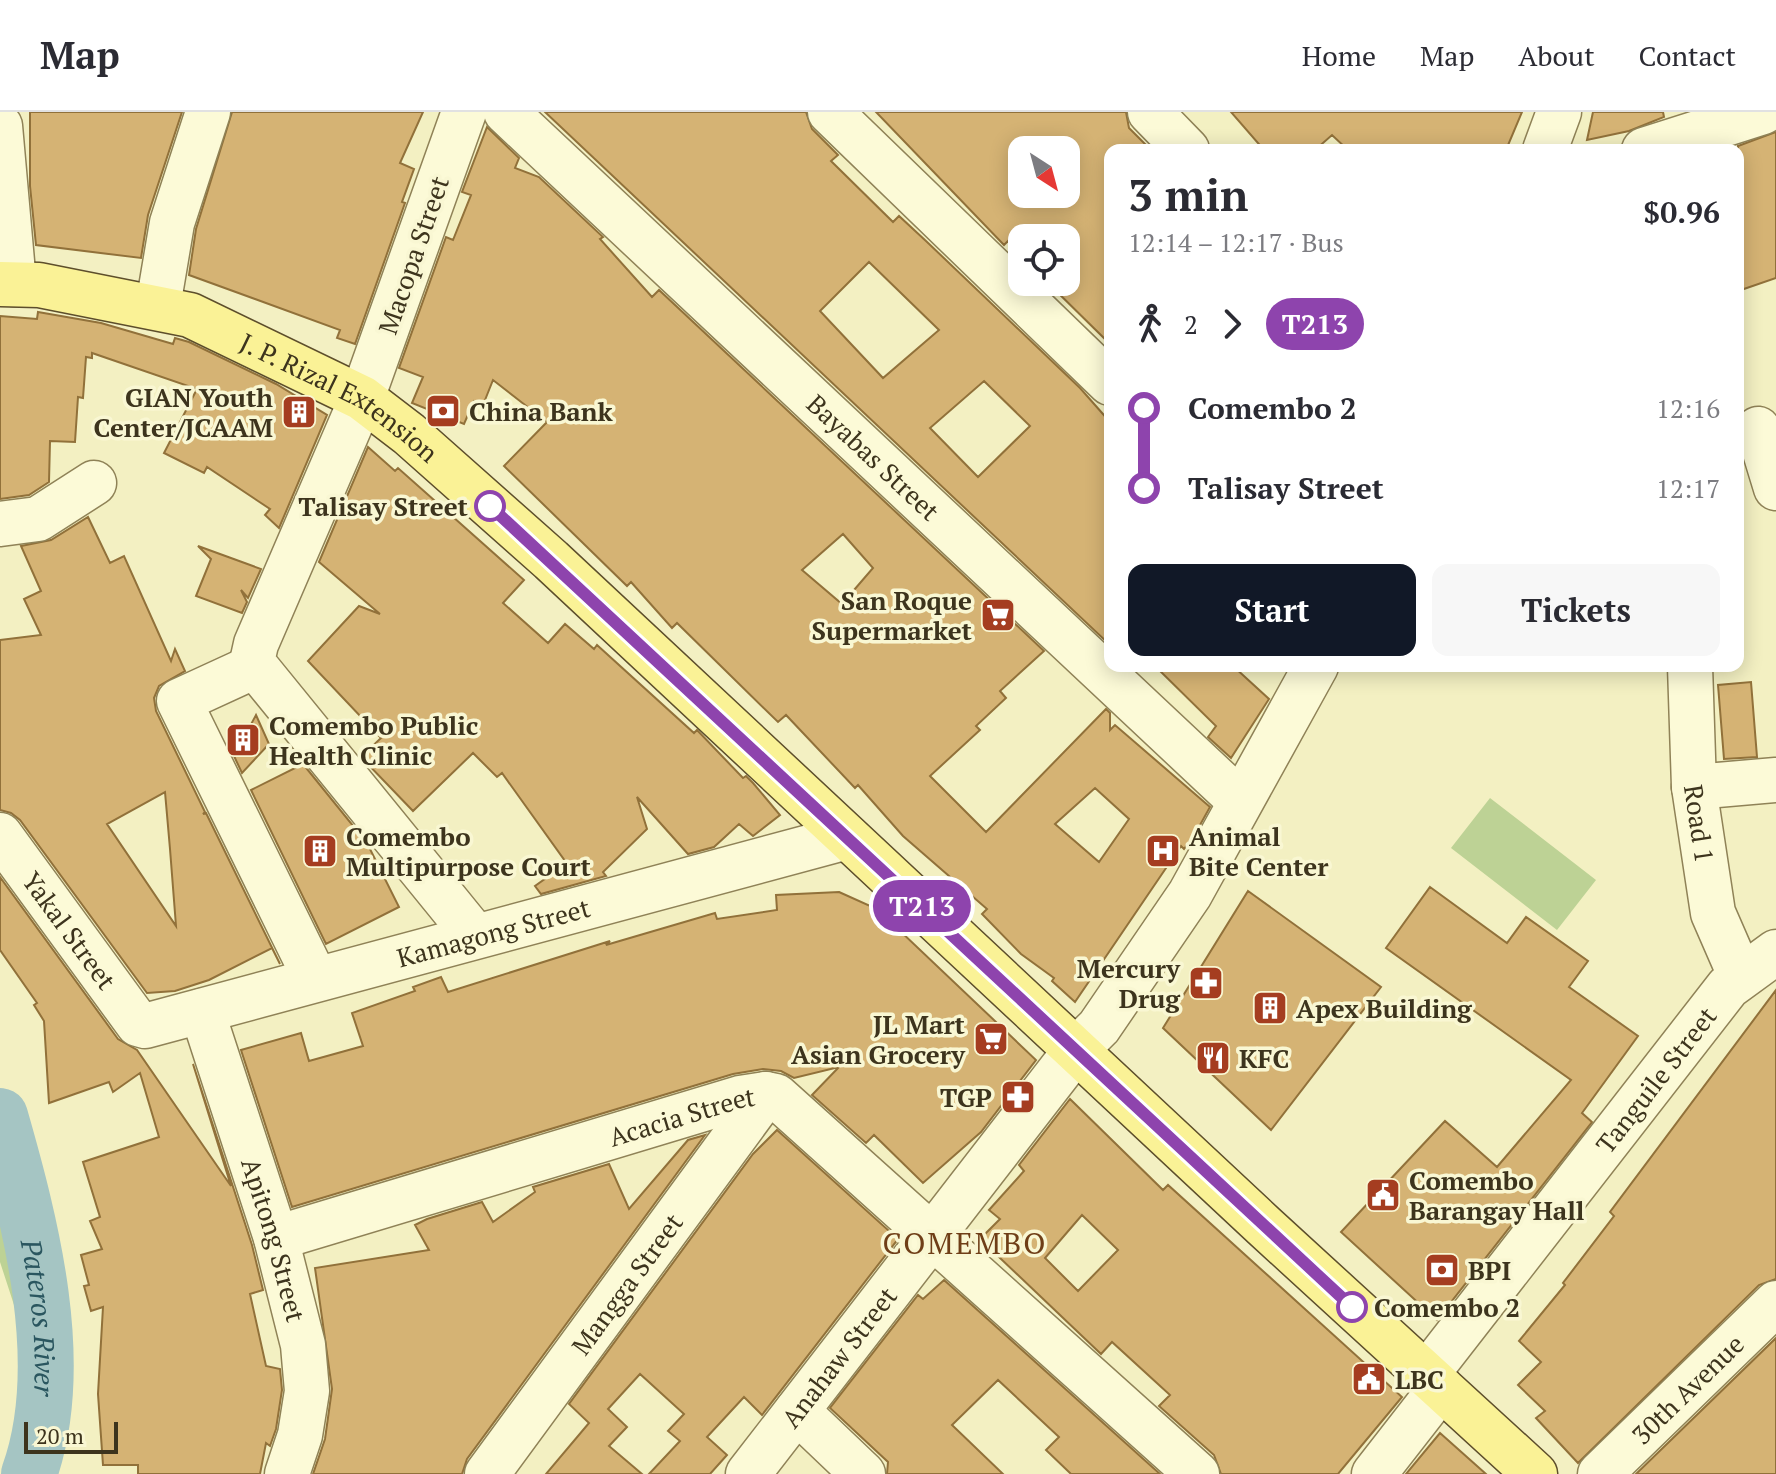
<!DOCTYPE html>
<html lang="en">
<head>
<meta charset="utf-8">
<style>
	body { margin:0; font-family:"PT Serif",serif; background:#f7f7f7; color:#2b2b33; height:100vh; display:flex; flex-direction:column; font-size:30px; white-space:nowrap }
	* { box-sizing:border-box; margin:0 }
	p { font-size:26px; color:#7c7c81 }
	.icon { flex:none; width:44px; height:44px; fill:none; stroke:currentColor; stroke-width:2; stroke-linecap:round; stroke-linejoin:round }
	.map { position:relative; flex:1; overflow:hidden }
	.drawer { position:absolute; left:1104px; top:32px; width:640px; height:528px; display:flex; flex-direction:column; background:#fff; border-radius:16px; box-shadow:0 4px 20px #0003 }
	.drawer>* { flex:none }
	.badge { padding:0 16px; border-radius:26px; font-size:28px; line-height:52px }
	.needle { width:52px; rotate:144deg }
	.controls { position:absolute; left:1008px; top:24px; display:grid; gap:16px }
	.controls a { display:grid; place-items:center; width:72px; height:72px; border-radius:16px; background:#fff; box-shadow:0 4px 20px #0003; font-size:40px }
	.scale { position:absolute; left:24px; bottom:20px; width:94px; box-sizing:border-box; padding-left:8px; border:4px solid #3d341d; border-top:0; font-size:22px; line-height:28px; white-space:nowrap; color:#3d341d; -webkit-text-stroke:6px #f9f7d3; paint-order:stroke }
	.map>.badge { position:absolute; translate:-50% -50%; box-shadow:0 0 0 4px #fff }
	.legs { display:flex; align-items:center; gap:12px; height:88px; padding:0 24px; font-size:26px }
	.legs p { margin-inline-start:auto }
	.summary { display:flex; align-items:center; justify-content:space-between; height:136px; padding:0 24px }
	h1 { font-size:44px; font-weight:700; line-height:60px }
	.primary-button { display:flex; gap:16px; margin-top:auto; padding:16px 24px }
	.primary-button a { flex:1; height:92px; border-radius:16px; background:#111827; color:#fff; font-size:32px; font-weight:700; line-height:92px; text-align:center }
	.primary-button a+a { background:#f7f7f7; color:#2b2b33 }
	ul { padding:0 24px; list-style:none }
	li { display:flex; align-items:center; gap:28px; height:80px; font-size:30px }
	li i { display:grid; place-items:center; width:12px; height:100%; margin:0 10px; background:currentColor }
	li i::after { content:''; width:20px; height:20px; margin:-10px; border:6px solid; border-radius:50%; background:#fff }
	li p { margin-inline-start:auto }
	li:first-child i { background:linear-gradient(#0000 50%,currentColor 0) }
	li:last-child i { background:linear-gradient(currentColor 50%,#0000 0) }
	header { display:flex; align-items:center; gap:48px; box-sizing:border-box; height:112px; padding:0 40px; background:#fff; border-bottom:2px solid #e1e1e2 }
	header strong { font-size:38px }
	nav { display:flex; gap:44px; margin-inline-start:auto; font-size:28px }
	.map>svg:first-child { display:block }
	.green { fill:#bdd295 }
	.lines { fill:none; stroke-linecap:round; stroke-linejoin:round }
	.river { stroke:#a5c5c3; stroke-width:56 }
	.building { fill:#d5b374; stroke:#91713a; stroke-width:2; fill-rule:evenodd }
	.minor-casing { stroke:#8f8257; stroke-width:47 }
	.major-casing { stroke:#5d4e2b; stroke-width:47 }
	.minor { stroke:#fcfad7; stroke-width:44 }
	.major { stroke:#faf296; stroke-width:44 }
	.line-1-casing { stroke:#fff; stroke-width:18 }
	.line-1 { stroke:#8e44ad; stroke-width:12 }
	.stop-1-dot { fill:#fff; stroke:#8e44ad; stroke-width:4 }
	.labels { text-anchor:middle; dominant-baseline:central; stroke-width:7; stroke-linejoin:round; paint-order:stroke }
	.street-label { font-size:26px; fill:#3d341d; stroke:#f9f7d3 }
	.poi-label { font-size:26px; font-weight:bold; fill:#3d341d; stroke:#f9f7d3; text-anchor:start }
	.stop-label { font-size:26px; font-weight:bold; fill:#3d341d; stroke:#f9f7d3; text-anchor:end }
	.water-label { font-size:28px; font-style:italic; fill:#2a565f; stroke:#f9f7d3 }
	.quarter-label { font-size:30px; letter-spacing:2px; fill:#6f3e17; stroke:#f9f7d3 }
</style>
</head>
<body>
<header>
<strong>Map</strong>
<nav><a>Home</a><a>Map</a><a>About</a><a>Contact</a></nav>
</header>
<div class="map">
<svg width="1776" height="1362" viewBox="0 0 1776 1362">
	<rect width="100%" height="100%" fill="#f3f0c2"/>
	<path class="green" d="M1490 686 1596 768 1557 818 1451 736Z
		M0 1083 31 1182V1191L15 1196 0 1150Z"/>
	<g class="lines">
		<path class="river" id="s1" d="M0 1004C31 1112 68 1253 29 1362"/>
	</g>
	<path class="building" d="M30 0H182L148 103 141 146 36 133 30 74Z
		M232 0H423L400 51 414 57 402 90 405 91 355 232 337 226 340 218 189 163 196 117Z
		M545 0H806L812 17 838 43 831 49 893 110 899 104 926 129 1080 276 1110 310V533ZM869 150 939 218 883 266 820 199ZM984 269 1030 314 978 365 930 316Z
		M876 0H1126L1129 16 1151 38H1110V232L1047 170H1066V126H1022V144L1008 129 1004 133ZM1022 38H1066V82H1022Z
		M1231 0H1522L1506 38H1348L1332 23 1315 38H1264Z
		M1593 0H1663L1664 5 1629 19 1587 28Z
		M487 15 519 46 515 56 539 65 603 125 600 127 652 185 659 178 1044 539 1000 579 1006 586 976 614 980 618 930 664 986 720 1106 597 1110 601V618L1115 613 1210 695 1195 722 1184 737 1181 734 1075 890 1052 869 1054 866 1021 842 982 802 987 797 903 724 858 673 855 676 786 603 778 610 677 511 672 516 631 470 627 474 504 354 547 310 493 268 483 293 474 289 464 312 412 291 423 265 399 256 446 125 453 128 471 83 462 80ZM843 422 873 456 842 492 802 458ZM1095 676 1129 707 1099 750 1055 712Z
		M1776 20V166L1738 179V34Z
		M38 200 101 211 173 232 175 226 189 230 276 272 327 303 279 416 265 403 270 397 207 355 204 361 164 341 197 277 92 241V246L86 245 83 286 78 285 75 330 50 329 49 370 29 383 0 387V204L37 207Z
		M368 335 395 359 398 356 524 468 503 491 548 531 565 512 594 537 597 533 694 621 697 618 743 666 746 664 753 671 780 703 753 724 739 712 714 735 688 742 637 685 647 717 603 760 606 764 541 782 535 774 563 754 565 749 502 661 497 665 473 641 413 699 361 645 381 626 308 549 359 494 380 502 319 450Z
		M88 405 110 451 124 444 171 549 175 537 185 559 159 574 154 586 156 599 205 700 203 702 206 701 280 852 272 836 209 868 175 879 147 881 20 708 11 701 0 698V528L41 523 24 487 41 479 21 434 51 428ZM165 680 170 737 176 814 107 712Z
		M198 434 261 457 248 486 241 478 247 490 242 501 196 484 211 447Z
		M1155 554H1233L1269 587 1231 646 1208 625 1216 614Z
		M1751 570 1757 645 1724 647 1718 573Z
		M256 603 269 632 242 661 234 644Z
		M303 652 367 731 399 795 326 832 251 678Z
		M0 765 118 927 137 938 231 1074 193 952 252 1133 263 1178 250 1182 266 1254 280 1257 282 1278 276 1317 270 1334 266 1331 260 1362H138V1353H103L98 1282 103 1195 91 1199 84 1174 89 1173 81 1143 102 1137 90 1109 100 1105 83 1050 159 1025 140 961 113 980 109 970 49 991 44 909 34 893 37 891 0 838Z
		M1430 775 1507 831 1526 805 1588 849 1569 875 1638 924 1582 1001 1592 1010 1437 1208 1341 1120 1445 1009 1497 1055 1571 968 1386 836Z
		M1248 779 1381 875 1271 1018 1163 916Z
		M839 780 877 797 1036 948 981 1020 923 1071 874 1023 866 1031 812 983 839 955 794 966 781 959 763 957 733 962 292 1095 241 938 301 921 309 949 363 934 352 901 415 879 413 875 441 865 448 880 610 829 606 833 715 801 717 807 777 798 776 783Z
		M1776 878V1167L1759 1173 1578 1351 1536 1306 1545 1299 1518 1273 1541 1250 1519 1229 1565 1173 1563 1171 1614 1104 1610 1100Z
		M1070 987 1163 1078 1168 1073 1402 1285 1338 1362H1221L1214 1343 1159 1294 1170 1283 1112 1230 1101 1242 980 1127 1000 1107 989 1098 1024 1059 1019 1053ZM1082 1103 1118 1138 1078 1179 1045 1146Z
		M777 1018 898 1127 762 1303 744 1285 707 1325 727 1343 710 1362H649L680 1329 668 1319 684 1302 640 1262 608 1297 627 1315 609 1334 642 1362H546L589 1311 569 1292 753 1042Z
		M705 1023 467 1347 462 1362H313L325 1327 332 1277 315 1156 429 1138 415 1113 427 1107 482 1090 493 1110 535 1080 533 1075 609 1052 629 1097 688 1028Z
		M944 1168 1160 1362H1071L1046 1338 1059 1325 998 1268 952 1313 1003 1362H887L888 1350 830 1296 918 1183 923 1187Z
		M1776 1226V1362H1636Z
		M1440 1321 1486 1362H1406Z"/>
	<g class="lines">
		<g class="minor-casing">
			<g id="minor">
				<path d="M464 0 362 286 256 532 252 550 475 824"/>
				<path id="s2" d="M506 0 1240 689"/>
				<path d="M830 0 1110 271"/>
				<path d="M1150 0 1187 38"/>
				<path d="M0 14 14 172"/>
				<path d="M1545 38 1559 0"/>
				<path d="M1644 38 1763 0"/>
				<path d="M158 194 172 111 208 0"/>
				<path d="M1758 317 1776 376"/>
				<path d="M0 412 38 407 94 371"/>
				<path id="s3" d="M1690 554 1694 675 1713 801 1740 863"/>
				<path d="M253 555 179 589 315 866"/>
				<path d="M1694 675 1776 668"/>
				<path id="s4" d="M0 723 138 912 145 914 847 725"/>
				<path id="s5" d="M202 899 276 1126 303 1233 307 1279 300 1323 287 1362"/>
				<path id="s6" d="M276 1126 740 986 766 982 776 984 1197 1362"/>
				<path id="s7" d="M1426 1263 1728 875 1776 840"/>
				<path d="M797 1299 863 1362"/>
				<path id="s8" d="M487 1362 766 982"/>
				<path id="s9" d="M748 1362 1076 938 1099 915 1190 782 1316 554"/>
				<path d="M1374 1362 1441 1276"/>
				<path id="s10" d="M1600 1362 1776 1191"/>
			</g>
		</g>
		<g class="major-casing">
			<g id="major">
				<path id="s11" d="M0 172 39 173 190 203 362 286 409 322 551 448 1264 1114 1535 1362"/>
			</g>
		</g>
		<use href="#minor" class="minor"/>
		<use href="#major" class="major"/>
	</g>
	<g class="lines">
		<g class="line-1-casing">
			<path id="line-1" d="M490 394 1352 1195"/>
		</g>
		<use href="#line-1" class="line-1"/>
	</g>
	<defs>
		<g id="bank-square" transform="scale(1.8)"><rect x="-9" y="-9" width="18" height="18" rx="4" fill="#a53d20" stroke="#f9f7d3"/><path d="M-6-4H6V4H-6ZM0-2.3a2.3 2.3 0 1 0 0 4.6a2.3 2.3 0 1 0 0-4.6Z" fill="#fff"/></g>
		<g id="building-square" transform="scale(1.8)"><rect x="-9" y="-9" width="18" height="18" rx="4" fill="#a53d20" stroke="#f9f7d3"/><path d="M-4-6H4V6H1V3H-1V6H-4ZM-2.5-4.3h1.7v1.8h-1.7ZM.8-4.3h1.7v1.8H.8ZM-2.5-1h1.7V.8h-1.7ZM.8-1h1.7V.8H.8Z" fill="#fff"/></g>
		<g id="supermarket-square" transform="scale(1.8)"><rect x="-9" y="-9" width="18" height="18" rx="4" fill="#a53d20" stroke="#f9f7d3"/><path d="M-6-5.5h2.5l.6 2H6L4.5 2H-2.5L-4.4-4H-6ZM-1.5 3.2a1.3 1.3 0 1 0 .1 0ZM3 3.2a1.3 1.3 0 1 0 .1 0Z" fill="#fff"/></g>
		<g id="hospital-square" transform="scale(1.8)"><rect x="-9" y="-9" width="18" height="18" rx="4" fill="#a53d20" stroke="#f9f7d3"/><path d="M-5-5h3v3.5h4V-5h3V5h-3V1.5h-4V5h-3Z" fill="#fff"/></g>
		<g id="pharmacy-square" transform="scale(1.8)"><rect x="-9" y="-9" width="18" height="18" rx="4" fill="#a53d20" stroke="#f9f7d3"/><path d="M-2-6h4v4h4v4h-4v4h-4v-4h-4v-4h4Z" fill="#fff"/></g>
		<g id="restaurant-square" transform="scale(1.8)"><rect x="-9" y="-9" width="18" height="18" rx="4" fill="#a53d20" stroke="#f9f7d3"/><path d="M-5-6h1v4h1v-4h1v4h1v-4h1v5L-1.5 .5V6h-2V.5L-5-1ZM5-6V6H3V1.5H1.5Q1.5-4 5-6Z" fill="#fff"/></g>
		<g id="civic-square" transform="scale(1.8)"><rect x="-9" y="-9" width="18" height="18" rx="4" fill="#a53d20" stroke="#f9f7d3"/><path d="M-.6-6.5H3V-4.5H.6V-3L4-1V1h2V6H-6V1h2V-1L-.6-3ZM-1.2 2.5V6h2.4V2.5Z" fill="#fff"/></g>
	</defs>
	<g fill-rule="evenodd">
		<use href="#bank-square" x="443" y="299"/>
		<use href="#building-square" x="299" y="300"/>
		<use href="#supermarket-square" x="998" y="503"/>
		<use href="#building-square" x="243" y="628"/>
		<use href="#building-square" x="320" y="739"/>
		<use href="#hospital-square" x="1163" y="739"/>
		<use href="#pharmacy-square" x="1206" y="871"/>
		<use href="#building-square" x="1270" y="896"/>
		<use href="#supermarket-square" x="991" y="927"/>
		<use href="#restaurant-square" x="1213" y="946"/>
		<use href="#pharmacy-square" x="1018" y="985"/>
		<use href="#civic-square" x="1383" y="1083"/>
		<use href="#bank-square" x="1442" y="1158"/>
		<use href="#civic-square" x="1369" y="1267"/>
	</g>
	<g class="stop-1-dot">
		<circle cx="490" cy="394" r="14"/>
		<circle cx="1352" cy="1195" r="14"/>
	</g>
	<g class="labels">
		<g class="street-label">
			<text transform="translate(413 143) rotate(-71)">Macopa Street</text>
			<text stroke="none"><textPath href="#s11" startOffset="364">J. P. Rizal Extension</textPath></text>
			<text stroke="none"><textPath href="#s2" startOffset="504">Bayabas Street</textPath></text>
			<text stroke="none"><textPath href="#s3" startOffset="158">Road 1</textPath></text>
			<text stroke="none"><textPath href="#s4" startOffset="118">Yakal Street</textPath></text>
			<text stroke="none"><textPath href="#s4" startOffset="602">Kamagong Street</textPath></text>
			<text stroke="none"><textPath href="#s7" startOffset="374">Tanguile Street</textPath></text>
			<text stroke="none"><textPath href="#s6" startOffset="424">Acacia Street</textPath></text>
			<text stroke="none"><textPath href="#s5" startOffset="240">Apitong Street</textPath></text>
			<text stroke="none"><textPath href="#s8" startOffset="236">Mangga Street</textPath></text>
			<text stroke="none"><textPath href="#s9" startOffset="148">Anahaw Street</textPath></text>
			<text stroke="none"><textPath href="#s10" startOffset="122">30th Avenue</textPath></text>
		</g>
		<g class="poi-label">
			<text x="273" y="285" text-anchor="end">GIAN Youth<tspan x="273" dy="30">Center/JCAAM</tspan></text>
			<text x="469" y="299">China Bank</text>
			<text x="972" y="488" text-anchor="end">San Roque<tspan x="972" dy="30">Supermarket</tspan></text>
			<text x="269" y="613">Comembo Public<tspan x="269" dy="30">Health Clinic</tspan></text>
			<text x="346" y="724">Comembo<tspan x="346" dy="30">Multipurpose Court</tspan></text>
			<text x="1189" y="724">Animal<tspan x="1189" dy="30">Bite Center</tspan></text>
			<text x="1180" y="856" text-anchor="end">Mercury<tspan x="1180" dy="30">Drug</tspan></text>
			<text x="1296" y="896">Apex Building</text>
			<text x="965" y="912" text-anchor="end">JL Mart<tspan x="965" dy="30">Asian Grocery</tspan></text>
			<text x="1239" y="946">KFC</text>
			<text x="992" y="985" text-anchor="end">TGP</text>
			<text x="1409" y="1068">Comembo<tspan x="1409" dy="30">Barangay Hall</tspan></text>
			<text x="1468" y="1158">BPI</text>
			<text x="1395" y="1267">LBC</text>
		</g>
		<g class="stop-label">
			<text x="468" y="394">Talisay Street</text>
			<text x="1374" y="1195" text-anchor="start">Comembo 2</text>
		</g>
		<g class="water-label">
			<text stroke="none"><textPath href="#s1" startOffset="206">Pateros River</textPath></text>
		</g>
		<g class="quarter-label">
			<text x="965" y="1131">COMEMBO</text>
		</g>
	</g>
</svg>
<div class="controls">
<a><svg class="needle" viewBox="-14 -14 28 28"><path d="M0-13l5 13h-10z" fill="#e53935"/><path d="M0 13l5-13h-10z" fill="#7c7c81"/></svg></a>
<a><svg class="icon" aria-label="locate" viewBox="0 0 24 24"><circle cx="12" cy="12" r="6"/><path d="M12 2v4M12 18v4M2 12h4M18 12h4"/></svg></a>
</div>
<div class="scale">20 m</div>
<b class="badge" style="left:922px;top:794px;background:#8e44ad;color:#fff">T213</b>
<section class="drawer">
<div class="summary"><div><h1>3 min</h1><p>12:14 – 12:17 · Bus</p></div><b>$0.96</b></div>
<div class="legs"><svg class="icon" aria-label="walk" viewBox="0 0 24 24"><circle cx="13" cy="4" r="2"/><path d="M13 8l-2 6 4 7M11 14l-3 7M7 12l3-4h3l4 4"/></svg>2<svg class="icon" aria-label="forward" viewBox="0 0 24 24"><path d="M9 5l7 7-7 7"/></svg><b class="badge" style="background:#8e44ad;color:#fff">T213</b></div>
<ul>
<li><i style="color:#8e44ad"></i><b>Comembo 2</b><p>12:16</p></li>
<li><i style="color:#8e44ad"></i><b>Talisay Street</b><p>12:17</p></li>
</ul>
<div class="primary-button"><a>Start</a><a>Tickets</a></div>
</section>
</div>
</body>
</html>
